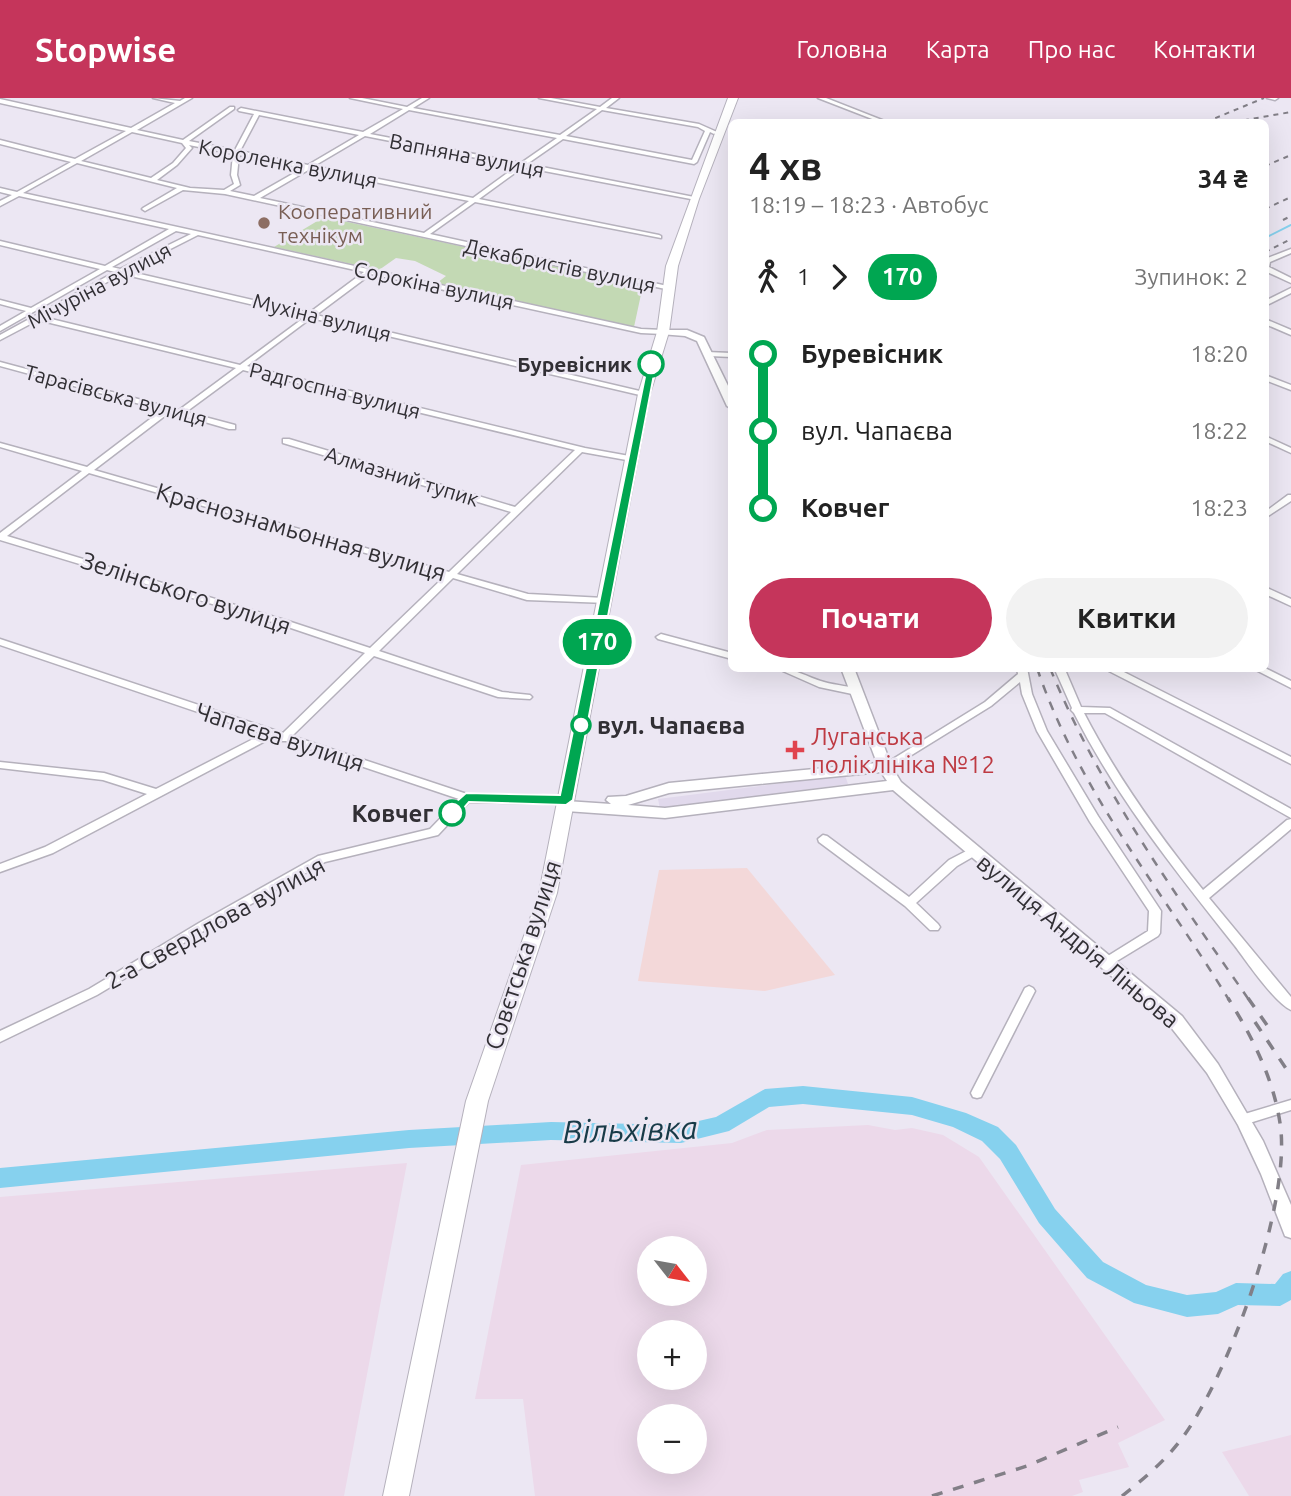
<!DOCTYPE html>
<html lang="uk">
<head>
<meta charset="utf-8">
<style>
	body { margin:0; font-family:Ubuntu,sans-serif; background:#f2f2f2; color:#222; height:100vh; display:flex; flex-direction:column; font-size:26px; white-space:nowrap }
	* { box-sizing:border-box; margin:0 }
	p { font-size:23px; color:#767676 }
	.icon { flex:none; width:38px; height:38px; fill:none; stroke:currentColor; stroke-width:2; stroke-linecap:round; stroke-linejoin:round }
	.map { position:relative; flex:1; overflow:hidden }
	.panel { position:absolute; left:728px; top:21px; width:541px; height:553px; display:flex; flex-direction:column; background:#fff; border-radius:10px; box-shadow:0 7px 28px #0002 }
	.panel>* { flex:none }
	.badge { padding:0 14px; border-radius:23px; font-size:24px; line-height:46px }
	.needle { width:46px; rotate:121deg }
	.buttons { position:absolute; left:637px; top:1138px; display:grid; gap:14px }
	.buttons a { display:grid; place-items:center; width:70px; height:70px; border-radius:50%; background:#fff; box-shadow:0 7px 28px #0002; font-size:35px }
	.map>.badge { position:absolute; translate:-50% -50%; box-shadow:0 0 0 4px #fff }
	.legs { display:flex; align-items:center; gap:10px; height:77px; padding:0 21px; font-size:23px }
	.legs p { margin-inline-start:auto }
	.overview { display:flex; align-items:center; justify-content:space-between; height:119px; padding:0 21px }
	h1 { font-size:38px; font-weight:700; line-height:52px }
	.button { display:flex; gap:14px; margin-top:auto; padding:14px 21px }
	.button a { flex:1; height:80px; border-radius:42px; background:#c5355b; color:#fff; font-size:28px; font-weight:700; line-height:80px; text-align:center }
	.button a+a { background:#f2f2f2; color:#222 }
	ul { padding:0 21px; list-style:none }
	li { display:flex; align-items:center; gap:24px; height:77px; font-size:26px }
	li i { display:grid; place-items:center; width:10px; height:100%; margin:0 9px; background:currentColor }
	li i::after { content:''; width:18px; height:18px; margin:-9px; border:5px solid; border-radius:50%; background:#fff }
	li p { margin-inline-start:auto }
	li:first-child i { background:linear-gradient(#0000 50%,currentColor 0) }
	li:last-child i { background:linear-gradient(currentColor 50%,#0000 0) }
	header { display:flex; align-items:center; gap:42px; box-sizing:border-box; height:98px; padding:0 35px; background:#c5355b; color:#fff }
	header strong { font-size:33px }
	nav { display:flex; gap:38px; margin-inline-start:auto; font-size:24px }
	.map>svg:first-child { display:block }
	.built { fill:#e1d9ec }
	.industrial { fill:#ecd9ea; fill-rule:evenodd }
	.education { fill:#f3d8d9 }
	.green { fill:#c3d9b4 }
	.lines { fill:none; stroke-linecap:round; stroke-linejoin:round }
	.stream { stroke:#86d1ee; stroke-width:2 }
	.river { fill:#86d1ee; fill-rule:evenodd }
	.minor-casing { stroke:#b5b1bc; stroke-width:3 }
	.tertiary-casing { stroke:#b5b1bc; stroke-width:3 }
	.primary-casing { stroke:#b5b1bc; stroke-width:2 }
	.minor { fill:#fff; fill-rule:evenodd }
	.tertiary { fill:#fff; fill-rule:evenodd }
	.primary { fill:#fff; fill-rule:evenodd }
	.rail-far2 { stroke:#827f87; stroke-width:2; stroke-dasharray:5 5; stroke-linecap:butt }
	.rail-far1 { stroke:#827f87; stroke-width:2.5; stroke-dasharray:9 9; stroke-linecap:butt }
	.rail { stroke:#827f87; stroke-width:3.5; stroke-dasharray:11 11; stroke-linecap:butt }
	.line-1 { fill:#00a651; stroke:#fff; stroke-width:2 }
	.education-dot { fill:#8d6e63; stroke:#ece7f3; stroke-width:2.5 }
	.stop-1-dot { fill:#fff; stroke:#00a651; stroke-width:3.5 }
	.health-dot { fill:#e0444e; stroke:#ece7f3; stroke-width:2.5 }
	.labels { text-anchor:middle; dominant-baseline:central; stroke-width:5; stroke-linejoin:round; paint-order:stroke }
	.far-street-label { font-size:21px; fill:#312f34; stroke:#ece7f3 }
	.far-education-label { font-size:21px; fill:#785e54; stroke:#ece7f3; text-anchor:start }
	.far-stop-label { font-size:21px; font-weight:bold; fill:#312f34; stroke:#ece7f3; text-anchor:end }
	.street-label { font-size:24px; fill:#312f34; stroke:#ece7f3 }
	.stop-label { font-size:24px; font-weight:bold; fill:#312f34; stroke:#ece7f3; text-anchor:start }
	.health-label { font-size:24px; fill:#be3a42; stroke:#ece7f3; text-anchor:start }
	.near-water-label { font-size:32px; font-style:italic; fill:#183b48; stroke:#ece7f3 }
</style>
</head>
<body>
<header>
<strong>Stopwise</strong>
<nav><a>Головна</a><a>Карта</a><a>Про нас</a><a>Контакти</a></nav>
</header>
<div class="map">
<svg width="1291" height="1398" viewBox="0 0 1291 1398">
	<rect width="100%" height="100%" fill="#ece7f3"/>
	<path class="built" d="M845 677 848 686 660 711 658 701Z"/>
	<path class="industrial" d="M868 1027 895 1032 912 1030 943 1037 979 1059 1165 1322 1118 1345 1129 1369 1079 1382 1083 1394 1072 1398H535L523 1301H475L521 1067 732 1045 767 1032ZM649 1150H695V1195H649ZM649 1234H695V1279H649ZM649 1318H695V1363H649Z
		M407 1065 344 1398H0V1099Z
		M1291 1337V1398H1249L1222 1354Z"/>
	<path class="education" d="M747 770 835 877 765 893 638 883 659 772Z"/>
	<path class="green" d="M324 119 643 187 634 229 437 185 446 178 415 163 396 160 379 172 274 149Z"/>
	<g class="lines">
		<path class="stream" d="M1265 140 1291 127"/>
		<path class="river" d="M803 988 912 999 966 1015 998 1029 1016 1047 1055 1111 1103 1164 1146 1187 1187 1197 1216 1194 1236 1185 1275 1186 1283 1176 1291 1173V1202L1280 1208 1238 1207 1218 1216 1187 1219 1134 1205 1087 1180 1039 1125 1000 1061 982 1043 953 1029 912 1017 803 1006 769 1009 729 1033 681 1045 551 1042 409 1050 0 1090V1070L409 1032 551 1024 681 1027 716 1019 765 991Z"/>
		<g class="minor-casing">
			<path id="minor" d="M153 0 180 3 185 0H192L137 32 183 42 230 9H234V11L189 43 235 52 254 16 239 13 238 12 241 10 363 34 403 11 350 0H362L407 9 422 0H429L413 10 560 37 597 11 539 0H551L600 9 612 0H619L606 10 699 26 717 34 714 36 710 34 697 64 694 66 563 41 527 66 694 99 697 101 696 102 523 69 479 101 659 137 661 138V140L475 104 430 136 672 189V191L670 192 225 96 183 92 145 113 142 111 143 110 177 90 77 65 23 95 641 231 663 232 667 234 663 236 641 235 371 176 316 217 644 294 648 296 644 298 311 220 247 268 585 350 635 359 636 361 632 363 582 354 457 476 528 496 604 500 609 503 607 505 527 502 453 480 379 553 502 594 530 597 532 599 530 601 498 599 374 558 292 638 467 696 566 698 571 702 566 706 469 704 438 737 325 764 207 831 97 897 0 944V933L89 891 199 825 318 758 430 731 459 701 286 643H279L278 641 273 639 53 755 0 774V766L45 749 147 696 103 682 0 670V664L104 675 156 691 263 636 0 547V541L283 635 365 555 282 527 0 442V435L82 373 0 349V345L87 369 162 312 0 268V264L179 312 236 270 38 222 0 242V237L115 174 107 172 0 233V228L26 213 0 206V202L31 210 100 171 0 147V143L105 168 169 131 19 98 0 108V103L12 97 0 94V90L17 94 71 64 0 46V42L75 61 126 33 0 5V1L131 30 175 5ZM409 12 557 40 521 65 370 36ZM602 12 698 29 705 33 692 62 566 38ZM259 17 359 37 308 67 240 53ZM132 34 182 45 186 50 173 65 151 80 81 63ZM365 38 517 68 473 100 314 68ZM189 47 233 56 231 77 234 86 224 92 190 90 157 82 177 67 192 50ZM239 57 303 70 254 98 230 93 240 87 237 77ZM310 71 469 103 424 135 260 100ZM176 133 191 136 120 171 112 169ZM198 137 364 174 309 215 127 173ZM122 176 305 219 240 267 43 219ZM243 272 575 352 515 409 289 341H283V345L511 414 449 474 94 372 170 314 229 331H235V327L186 314ZM89 375 445 478 370 550 288 523 7 438Z
				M818 0H826L887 24H880Z
				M1267 0H1278L1275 2Z
				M1291 151V155L1270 164 1269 169 1291 180V185L1265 173V161Z
				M1291 190V195L1265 208V203Z
				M1265 221 1291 232V237L1265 226Z
				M706 254 732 255V259L709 258H706Z
				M1265 277 1291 287V292L1265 282Z
				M1265 338 1291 350V355L1265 343Z
				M1288 397H1291V403L1265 420V414Z
				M1265 489 1291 501V508L1265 496Z
				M661 536 732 555V561L658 541 656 539Z
				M776 570C795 570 806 579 824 584 836 588 852 587 862 594L857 597 819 589Z
				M1017 570H1027L1032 596 1047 633 1098 718 1161 813 1160 835 1158 838 1107 869 1103 867 1101 864 1103 861 1148 833 1149 813 1090 724 1037 633 1022 596 1020 584 991 608 889 671H881L880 669 985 604 1018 576Z
				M1058 570H1068L1066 574 1081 609 1110 610 1291 711V720L1105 615H1084C1117 679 1158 736 1203 792L1287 722 1291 721V731L1209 800 1291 899V912C1275 905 1247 864 1235 848 1175 772 1118 702 1074 615L1071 612 1072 610 1056 574Z
				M1103 570H1116L1291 659V666Z
				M1252 570H1265L1291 583V590Z
				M823 737 827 738 909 799 949 762 972 750 976 751 977 754 976 757 957 768 916 805 938 826 940 829 938 832H930L905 808 819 744 818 741Z
				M1029 888 1033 890 1035 893 981 999 977 1000 973 999 971 995 973 991 1025 890Z
				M1291 1002V1012L1243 1027 1238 1026 1237 1022 1238 1018Z"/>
		</g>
		<g class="tertiary-casing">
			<path id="tertiary" d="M660 232H687L704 239 732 296V311L727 308 697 243 685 238 660 236Z
				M841 570H854L892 669 901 684 1182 918 1218 966 1263 1043 1291 1107V1140L1285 1138 1261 1076 1238 1027 1207 975 1170 928 893 692 665 720 566 713 559 708 566 703 611 706 606 702 608 699 626 698 669 685 877 665ZM881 674 887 683 665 710 628 707 669 695Z"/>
		</g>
		<g class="primary-casing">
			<path id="primary" d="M728 0H738L699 101 678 168 669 234 650 296 557 795 488 1003 409 1398H383L466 1003 539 795 638 296 657 234 666 168Z"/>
		</g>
		<use href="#minor" class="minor"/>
		<use href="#tertiary" class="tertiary"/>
		<use href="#primary" class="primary"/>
		<path class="rail-far2" d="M1206 24 1264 0
			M1234 24 1291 14
			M1265 68 1291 57
			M1265 111 1291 99
			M1283 122 1291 118
			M1265 154 1291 141"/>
		<path class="rail-far1" d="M1037 570C1079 694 1162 792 1229 902
			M1050 570C1100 692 1175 795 1249 902"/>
		<path class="rail" d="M1248 900 1269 930
			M1255 924 1291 978
			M932 1398 1027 1368 1118 1329
			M1122 1398C1145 1380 1166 1362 1183 1339 1230 1274 1288 1112 1281 1033 1276 985 1253 940 1228 900"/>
	</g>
	<path class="line-1" d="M648 264 656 266 573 702 566 707 469 704 456 719H447V712L466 695 560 697Z"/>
	<circle class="education-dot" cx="264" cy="125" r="7"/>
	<g class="stop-1-dot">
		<circle cx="651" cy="266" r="12"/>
		<circle cx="581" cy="627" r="9"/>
		<circle cx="452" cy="715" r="12"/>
	</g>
	<path class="health-dot" d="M791.5 641.5h7v7h7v7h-7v7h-7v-7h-7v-7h7z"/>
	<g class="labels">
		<g class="far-street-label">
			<text transform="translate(467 57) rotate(11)">Вапняна вулиця</text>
			<text transform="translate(288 65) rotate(11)">Короленка вулиця</text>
			<text transform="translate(560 167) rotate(12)">Декабристів вулиця</text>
			<text transform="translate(99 187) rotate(-28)">Мічуріна вулиця</text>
			<text transform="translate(434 187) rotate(12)">Сорокіна вулиця</text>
			<text transform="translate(322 219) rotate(14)">Мухіна вулиця</text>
			<text transform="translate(335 292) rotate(14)">Радгоспна вулиця</text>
			<text transform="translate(116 297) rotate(15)">Тарасівська вулиця</text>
			<text transform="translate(402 378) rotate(17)">Алмазний тупик</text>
		</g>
		<g class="far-education-label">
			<text x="278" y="113">Кооперативний<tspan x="278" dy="24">технікум</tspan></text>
		</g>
		<g class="far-stop-label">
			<text x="632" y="266">Буревісник</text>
		</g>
		<g class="street-label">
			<text transform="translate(301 434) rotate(16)">Краснознамьонная вулиця</text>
			<text transform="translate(186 495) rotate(18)">Зелінського вулиця</text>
			<text transform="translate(280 639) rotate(18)">Чапаєва вулиця</text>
			<text transform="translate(215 825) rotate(-29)">2-а Свердлова вулиця</text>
			<text transform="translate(1078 843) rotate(40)">вулиця Андрія Ліньова</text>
			<text transform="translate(523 857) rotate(-72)">Совєтська вулиця</text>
		</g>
		<g class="stop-label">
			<text x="597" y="627">вул. Чапаєва</text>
			<text x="433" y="715" text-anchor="end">Ковчег</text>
		</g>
		<g class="health-label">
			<text x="811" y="638">Луганська<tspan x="811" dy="28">поліклініка №12</tspan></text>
		</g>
		<g class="near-water-label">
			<text transform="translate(630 1031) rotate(-2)">Вільхівка</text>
		</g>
	</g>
</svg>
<div class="buttons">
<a><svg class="needle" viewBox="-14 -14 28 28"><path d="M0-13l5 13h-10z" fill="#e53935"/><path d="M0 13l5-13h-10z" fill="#767676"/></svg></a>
<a>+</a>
<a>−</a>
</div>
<b class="badge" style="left:597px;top:544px;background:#00a651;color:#fff">170</b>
<section class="panel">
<div class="overview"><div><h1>4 хв</h1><p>18:19 – 18:23 · Автобус</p></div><b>34 ₴</b></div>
<div class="legs"><svg class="icon" aria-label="walk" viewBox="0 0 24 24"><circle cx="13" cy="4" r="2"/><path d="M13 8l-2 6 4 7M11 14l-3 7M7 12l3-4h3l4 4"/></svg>1<svg class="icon" aria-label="forward" viewBox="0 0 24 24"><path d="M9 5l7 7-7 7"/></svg><b class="badge" style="background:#00a651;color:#fff">170</b><p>Зупинок: 2</p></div>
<ul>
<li><i style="color:#00a651"></i><b>Буревісник</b><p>18:20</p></li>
<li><i style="color:#00a651"></i><span>вул. Чапаєва</span><p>18:22</p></li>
<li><i style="color:#00a651"></i><b>Ковчег</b><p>18:23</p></li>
</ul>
<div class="button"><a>Почати</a><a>Квитки</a></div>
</section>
</div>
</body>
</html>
